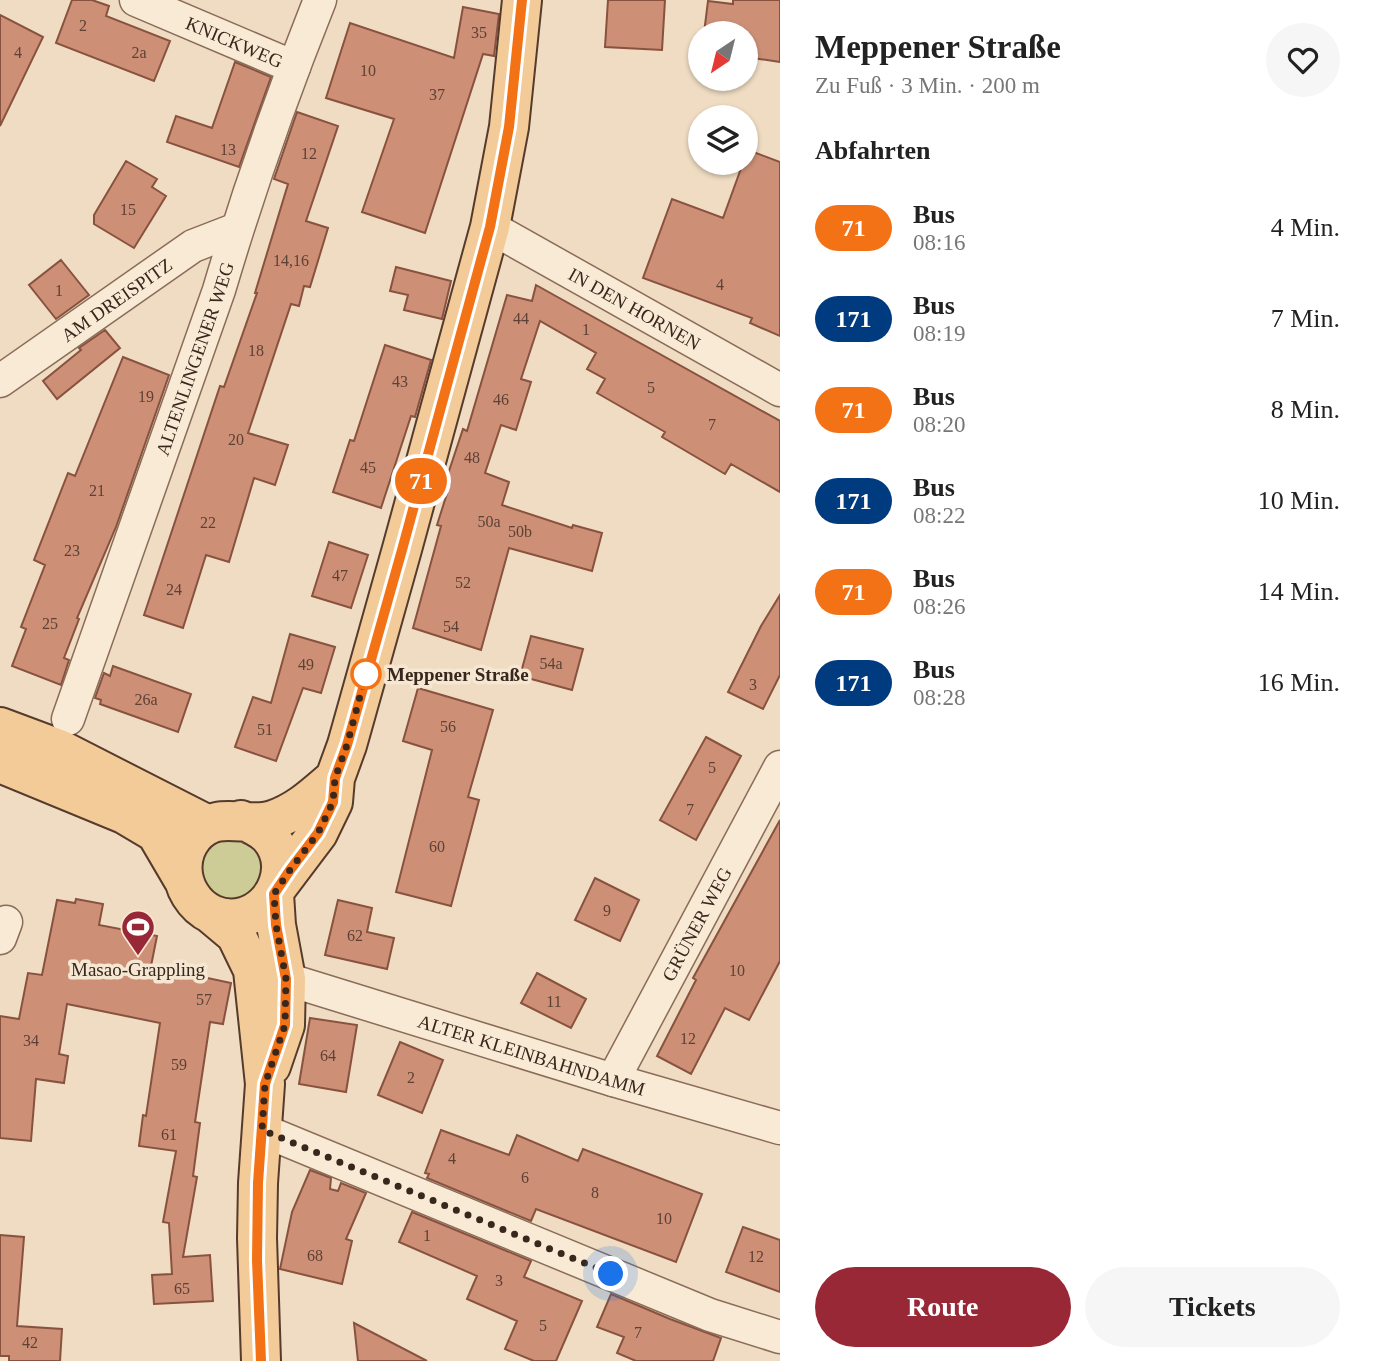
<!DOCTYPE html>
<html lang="de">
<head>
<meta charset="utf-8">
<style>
	body { margin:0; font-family:Georgia,serif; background:#f6f6f6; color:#222; height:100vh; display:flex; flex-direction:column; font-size:26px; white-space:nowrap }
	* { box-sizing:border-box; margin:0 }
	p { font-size:23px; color:#767676 }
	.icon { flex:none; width:38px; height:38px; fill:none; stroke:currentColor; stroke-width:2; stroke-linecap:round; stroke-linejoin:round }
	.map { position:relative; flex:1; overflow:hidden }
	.panel { display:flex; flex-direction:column; background:#fff; width:595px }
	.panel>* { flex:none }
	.badge { padding:0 14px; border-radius:23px; font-size:24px; line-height:46px }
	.needle { width:46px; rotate:215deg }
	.controls { position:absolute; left:688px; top:21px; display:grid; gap:14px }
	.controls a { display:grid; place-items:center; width:70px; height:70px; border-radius:50%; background:#fff; box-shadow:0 2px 5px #0004; font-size:35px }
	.you { position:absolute; width:35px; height:35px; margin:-18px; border:5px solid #fff; border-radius:50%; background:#1a73e8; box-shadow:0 0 0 10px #1a73e833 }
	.map>.badge { position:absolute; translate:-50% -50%; box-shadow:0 0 0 4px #fff }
	h2 { padding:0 35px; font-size:26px; line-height:63px }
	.round { display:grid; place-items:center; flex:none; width:74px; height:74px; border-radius:37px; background:#f6f6f6 }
	.summary { display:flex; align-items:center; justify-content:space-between; height:119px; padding:0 35px }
	h1 { font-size:33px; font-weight:600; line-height:52px }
	.button { display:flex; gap:14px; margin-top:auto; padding:14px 35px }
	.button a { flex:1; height:80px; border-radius:42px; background:#992837; color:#fff; font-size:28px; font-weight:600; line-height:80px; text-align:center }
	.button a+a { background:#f6f6f6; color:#222 }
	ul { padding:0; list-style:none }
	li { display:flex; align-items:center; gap:21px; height:91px; padding:0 35px }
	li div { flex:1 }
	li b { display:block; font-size:26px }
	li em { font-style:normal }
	li .badge { min-width:77px; font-weight:700; text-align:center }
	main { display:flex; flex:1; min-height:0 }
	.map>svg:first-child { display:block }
	.green { fill:#cdcc96 }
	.building { fill:#cd9077; stroke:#88523e; stroke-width:2 }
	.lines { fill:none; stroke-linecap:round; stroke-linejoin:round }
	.minor-casing { stroke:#896c59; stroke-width:35 }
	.major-casing { stroke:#563b2d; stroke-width:42 }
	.minor { stroke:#f9ead5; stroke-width:32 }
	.major { stroke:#f3cb99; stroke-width:38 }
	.line-casing { stroke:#fff; stroke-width:16 }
	.line { stroke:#f47216; stroke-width:10 }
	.walk { stroke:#38271d; stroke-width:7; stroke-dasharray:0 12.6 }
	.stop-dot { fill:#fff; stroke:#f47216; stroke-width:3.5 }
	.labels { text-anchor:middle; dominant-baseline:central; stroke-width:7; stroke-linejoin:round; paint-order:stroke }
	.number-label { font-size:16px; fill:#5d4134 }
	.street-label { font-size:19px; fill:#38271d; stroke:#f6e7d2 }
	.stop-label { font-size:19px; font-weight:bold; fill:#38271d; stroke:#f6e7d2; text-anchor:start }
	.poi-label { font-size:19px; fill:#38271d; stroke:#f6e7d2 }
</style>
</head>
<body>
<main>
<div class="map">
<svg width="780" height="1361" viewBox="0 0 780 1361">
	<rect width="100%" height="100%" fill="#efdcc2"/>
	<path class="green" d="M223 837 255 843 265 864 254 895C248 897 239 902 233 902 208 903 190 869 205 850 209 844 217 841 223 837Z"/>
	<path class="building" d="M72 0H92L109 6 106 16 170 41 154 81 56 43Z
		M608 0H665L662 50 605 47Z
		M733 0H780V62L746 57V33H704L708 1 733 4Z
		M463 7 499 14 494 56 483 54 425 233 362 212 394 119 326 98 350 23 454 58Z
		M0 15 43 37 0 126Z
		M235 62 271 77 239 167 167 142 176 116 212 128Z
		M297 112 338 126 306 221 328 228 310 287 304 286 299 306 291 304 248 433 288 445 275 485 254 478 229 562 206 555 183 628 144 615 220 386 224 387 257 293H255L288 184 274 179Z
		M748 150 780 162V336L750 323 752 318 643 278 672 199 723 218 743 163H746Z
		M126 161 157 179 152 187 166 196 134 248 94 224V215Z
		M61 260 89 295 56 319 29 285Z
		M396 267 451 281 442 319 404 310 408 295 390 291Z
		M536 285 780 421V492L731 464 725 474 662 437 665 432 597 393 605 379 587 369 596 353 540 321 521 379 531 382 516 430 501 425 485 473 509 482 502 505 572 528 573 525 602 533 592 571 509 548 481 650 413 628 441 526 437 525 450 484 445 483 463 429 467 431 507 295 532 301Z
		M105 330 120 348 57 399 43 381 81 350 79 348Z
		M385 345 431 360 415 417 411 416 381 508 333 492 350 440 354 441Z
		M123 357 169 375 116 527 77 618 79 619 64 658 69 660 61 685 12 666 26 629 21 627 45 565 34 560 68 473 75 476Z
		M329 542 368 555 351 608 312 596Z
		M780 595V675L763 709 728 692 761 626Z
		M290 634 335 647 321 693 303 688 276 761 235 747 253 697 271 703Z
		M531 636 583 649 572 690 520 676Z
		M113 666 191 694 178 732 100 704 101 700 95 698 104 673 110 676Z
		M418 688 493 710 468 797 479 800 451 906 396 892 432 750 403 741Z
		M706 737 741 756 696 840 660 820Z
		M780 820V961L749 1020 725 1008 691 1074 657 1056 696 980 693 978Z
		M595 878 639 900 620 941 575 920Z
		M76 899 103 904 99 925 157 936 151 966 231 983 223 1024 210 1022 195 1122 200 1123 193 1176 197 1177 183 1257 210 1255 213 1301 154 1304 152 1275 172 1274 169 1223 163 1222 176 1151 139 1146 143 1115 146 1116 160 1023 67 1004 59 1054 68 1056 64 1083 36 1079 31 1141 0 1138V1016L19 1019 28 973 42 975 57 900 75 903Z
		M338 900 372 908 367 932 394 938 387 969 325 955Z
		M537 973 586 999 571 1028 521 1003Z
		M310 1018 357 1025 346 1092 299 1084Z
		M400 1042 443 1060 422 1113 378 1095Z
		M441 1130 509 1155 517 1135 578 1161 583 1149 702 1194 676 1262 536 1209 531 1221 427 1178 429 1174 425 1173Z
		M310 1170 331 1178 330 1189 338 1191 341 1183 366 1193 346 1239 352 1241 342 1284 280 1269 292 1212Z
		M412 1212 531 1261 524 1277 582 1301 556 1361H534L505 1349 517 1321 467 1299 477 1276 399 1242Z
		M743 1227 780 1240V1292L726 1272Z
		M0 1235 24 1237 17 1326 62 1329 60 1361H9V1356H0Z
		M611 1294 670 1319 721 1338 713 1361H636L617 1353 624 1337 597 1327Z
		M354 1323 427 1361H358Z"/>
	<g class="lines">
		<g class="minor-casing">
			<g id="minor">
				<path id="s1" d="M136 0 294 67"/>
				<path id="s2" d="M490 227 780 390"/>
				<path id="s3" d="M0 381 193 246 237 229"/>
				<path id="s4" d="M68 719 219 290C248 192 282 95 320 0"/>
				<path d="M0 938 6 922"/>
				<path id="s5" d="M286 979 613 1080 780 1128"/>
				<path id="s6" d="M613 1080 780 767"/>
				<path d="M262 1130 710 1315 780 1337"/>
			</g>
		</g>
		<g class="major-casing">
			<path id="major" d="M0 727 59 749 208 825
				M0 763 124 814 156 833 183 879
				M241 820C252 824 261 828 269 836 294 864 277 908 243 917 197 928 165 873 193 837 217 808 246 829 273 820 299 811 315 795 335 778
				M278 886 318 833 333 802 335 778 347 745 402 549 490 227 509 127 522 0
				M211 914 236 935 253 970 265 1084 258 1183 257 1238 261 1361
				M271 1066 285 1025 286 979 276 925 274 894"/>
		</g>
		<use href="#minor" class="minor"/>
		<use href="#major" class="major"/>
	</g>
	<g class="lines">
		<g class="line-casing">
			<path id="line" d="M261 1361 257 1260 258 1183 265 1084 285 1025 286 979 276 925 274 894 290 870 318 833 333 802 335 778 347 745 402 550 490 227 509 127 522 0"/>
		</g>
		<use href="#line" class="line"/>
		<path class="walk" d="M366 674 347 745 335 778 333 802 318 833 290 870 274 894 276 925 286 979 285 1025 265 1084 262 1130 611 1274"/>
	</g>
	<defs>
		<g id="stadium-pin" transform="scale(1.75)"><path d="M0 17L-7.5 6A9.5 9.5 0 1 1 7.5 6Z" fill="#992837" stroke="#f6e7d2"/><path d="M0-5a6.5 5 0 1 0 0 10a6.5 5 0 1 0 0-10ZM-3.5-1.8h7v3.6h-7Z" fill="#fff"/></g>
	</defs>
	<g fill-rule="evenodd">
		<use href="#stadium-pin" x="138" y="927"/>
	</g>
	<circle class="stop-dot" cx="366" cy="674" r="14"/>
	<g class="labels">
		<g class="number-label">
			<text x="83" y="25">2</text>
			<text x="479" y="32">35</text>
			<text x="18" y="52">4</text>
			<text x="139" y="52">2a</text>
			<text x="368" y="70">10</text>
			<text x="437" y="94">37</text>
			<text x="228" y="149">13</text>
			<text x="309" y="153">12</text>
			<text x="128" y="209">15</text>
			<text x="291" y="260">14,16</text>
			<text x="720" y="284">4</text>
			<text x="59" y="290">1</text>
			<text x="521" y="318">44</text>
			<text x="586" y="329">1</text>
			<text x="256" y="350">18</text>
			<text x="400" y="381">43</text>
			<text x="651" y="387">5</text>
			<text x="146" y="396">19</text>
			<text x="501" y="399">46</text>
			<text x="712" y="424">7</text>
			<text x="236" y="439">20</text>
			<text x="472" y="457">48</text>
			<text x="368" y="467">45</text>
			<text x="97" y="490">21</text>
			<text x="489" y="521">50a</text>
			<text x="208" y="522">22</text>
			<text x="520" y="531">50b</text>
			<text x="72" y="550">23</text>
			<text x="340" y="575">47</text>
			<text x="463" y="582">52</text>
			<text x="174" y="589">24</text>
			<text x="50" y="623">25</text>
			<text x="451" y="626">54</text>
			<text x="551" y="663">54a</text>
			<text x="306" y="664">49</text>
			<text x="753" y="684">3</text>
			<text x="146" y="699">26a</text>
			<text x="448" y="726">56</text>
			<text x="265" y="729">51</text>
			<text x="712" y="767">5</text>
			<text x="690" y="809">7</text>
			<text x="437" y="846">60</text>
			<text x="607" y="910">9</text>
			<text x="355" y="935">62</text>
			<text x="737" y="970">10</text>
			<text x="204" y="999">57</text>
			<text x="554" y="1001">11</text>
			<text x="688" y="1038">12</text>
			<text x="31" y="1040">34</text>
			<text x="328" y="1055">64</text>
			<text x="179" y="1064">59</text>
			<text x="411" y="1077">2</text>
			<text x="169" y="1134">61</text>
			<text x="452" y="1158">4</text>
			<text x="525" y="1177">6</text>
			<text x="595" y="1192">8</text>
			<text x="664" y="1218">10</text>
			<text x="427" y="1235">1</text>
			<text x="315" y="1255">68</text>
			<text x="756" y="1256">12</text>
			<text x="499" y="1280">3</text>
			<text x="182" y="1288">65</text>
			<text x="543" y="1325">5</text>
			<text x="638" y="1332">7</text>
			<text x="30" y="1342">42</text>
		</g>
		<g class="street-label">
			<text stroke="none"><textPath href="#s1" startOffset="107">KNICKWEG</textPath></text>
			<text stroke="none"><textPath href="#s3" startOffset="142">AM DREISPITZ</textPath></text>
			<text stroke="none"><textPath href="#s2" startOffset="166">IN DEN HORNEN</textPath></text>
			<text stroke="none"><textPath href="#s4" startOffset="382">ALTENLINGENER WEG</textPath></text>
			<text stroke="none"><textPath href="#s6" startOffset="177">GRÜNER WEG</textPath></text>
			<text stroke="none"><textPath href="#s5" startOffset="257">ALTER KLEINBAHNDAMM</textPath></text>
		</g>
		<g class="stop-label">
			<text x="387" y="674">Meppener Straße</text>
		</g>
		<g class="poi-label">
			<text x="138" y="969">Masao-Grappling</text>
		</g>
	</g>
</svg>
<div class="controls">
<a><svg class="needle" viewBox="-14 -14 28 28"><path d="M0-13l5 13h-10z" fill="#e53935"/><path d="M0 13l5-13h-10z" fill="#767676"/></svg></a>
<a><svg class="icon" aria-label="layers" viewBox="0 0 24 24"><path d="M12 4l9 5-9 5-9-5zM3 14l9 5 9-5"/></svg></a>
</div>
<div class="you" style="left:611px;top:1274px"></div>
<b class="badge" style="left:421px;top:481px;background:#f47216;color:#fff">71</b>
</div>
<section class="panel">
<div class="summary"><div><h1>Meppener Straße</h1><p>Zu Fuß · 3 Min. · 200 m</p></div><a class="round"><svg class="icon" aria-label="heart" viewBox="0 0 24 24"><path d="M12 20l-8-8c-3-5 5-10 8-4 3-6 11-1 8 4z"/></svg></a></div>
<h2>Abfahrten</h2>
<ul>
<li><span class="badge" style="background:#f47216;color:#fff">71</span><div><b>Bus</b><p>08:16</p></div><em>4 Min.</em></li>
<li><span class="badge" style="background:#003b80;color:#fff">171</span><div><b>Bus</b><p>08:19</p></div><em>7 Min.</em></li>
<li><span class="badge" style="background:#f47216;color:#fff">71</span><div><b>Bus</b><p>08:20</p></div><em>8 Min.</em></li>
<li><span class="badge" style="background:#003b80;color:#fff">171</span><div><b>Bus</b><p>08:22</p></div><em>10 Min.</em></li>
<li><span class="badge" style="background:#f47216;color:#fff">71</span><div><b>Bus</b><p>08:26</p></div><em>14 Min.</em></li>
<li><span class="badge" style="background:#003b80;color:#fff">171</span><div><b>Bus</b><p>08:28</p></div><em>16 Min.</em></li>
</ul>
<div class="button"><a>Route</a><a>Tickets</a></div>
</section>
</main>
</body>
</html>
